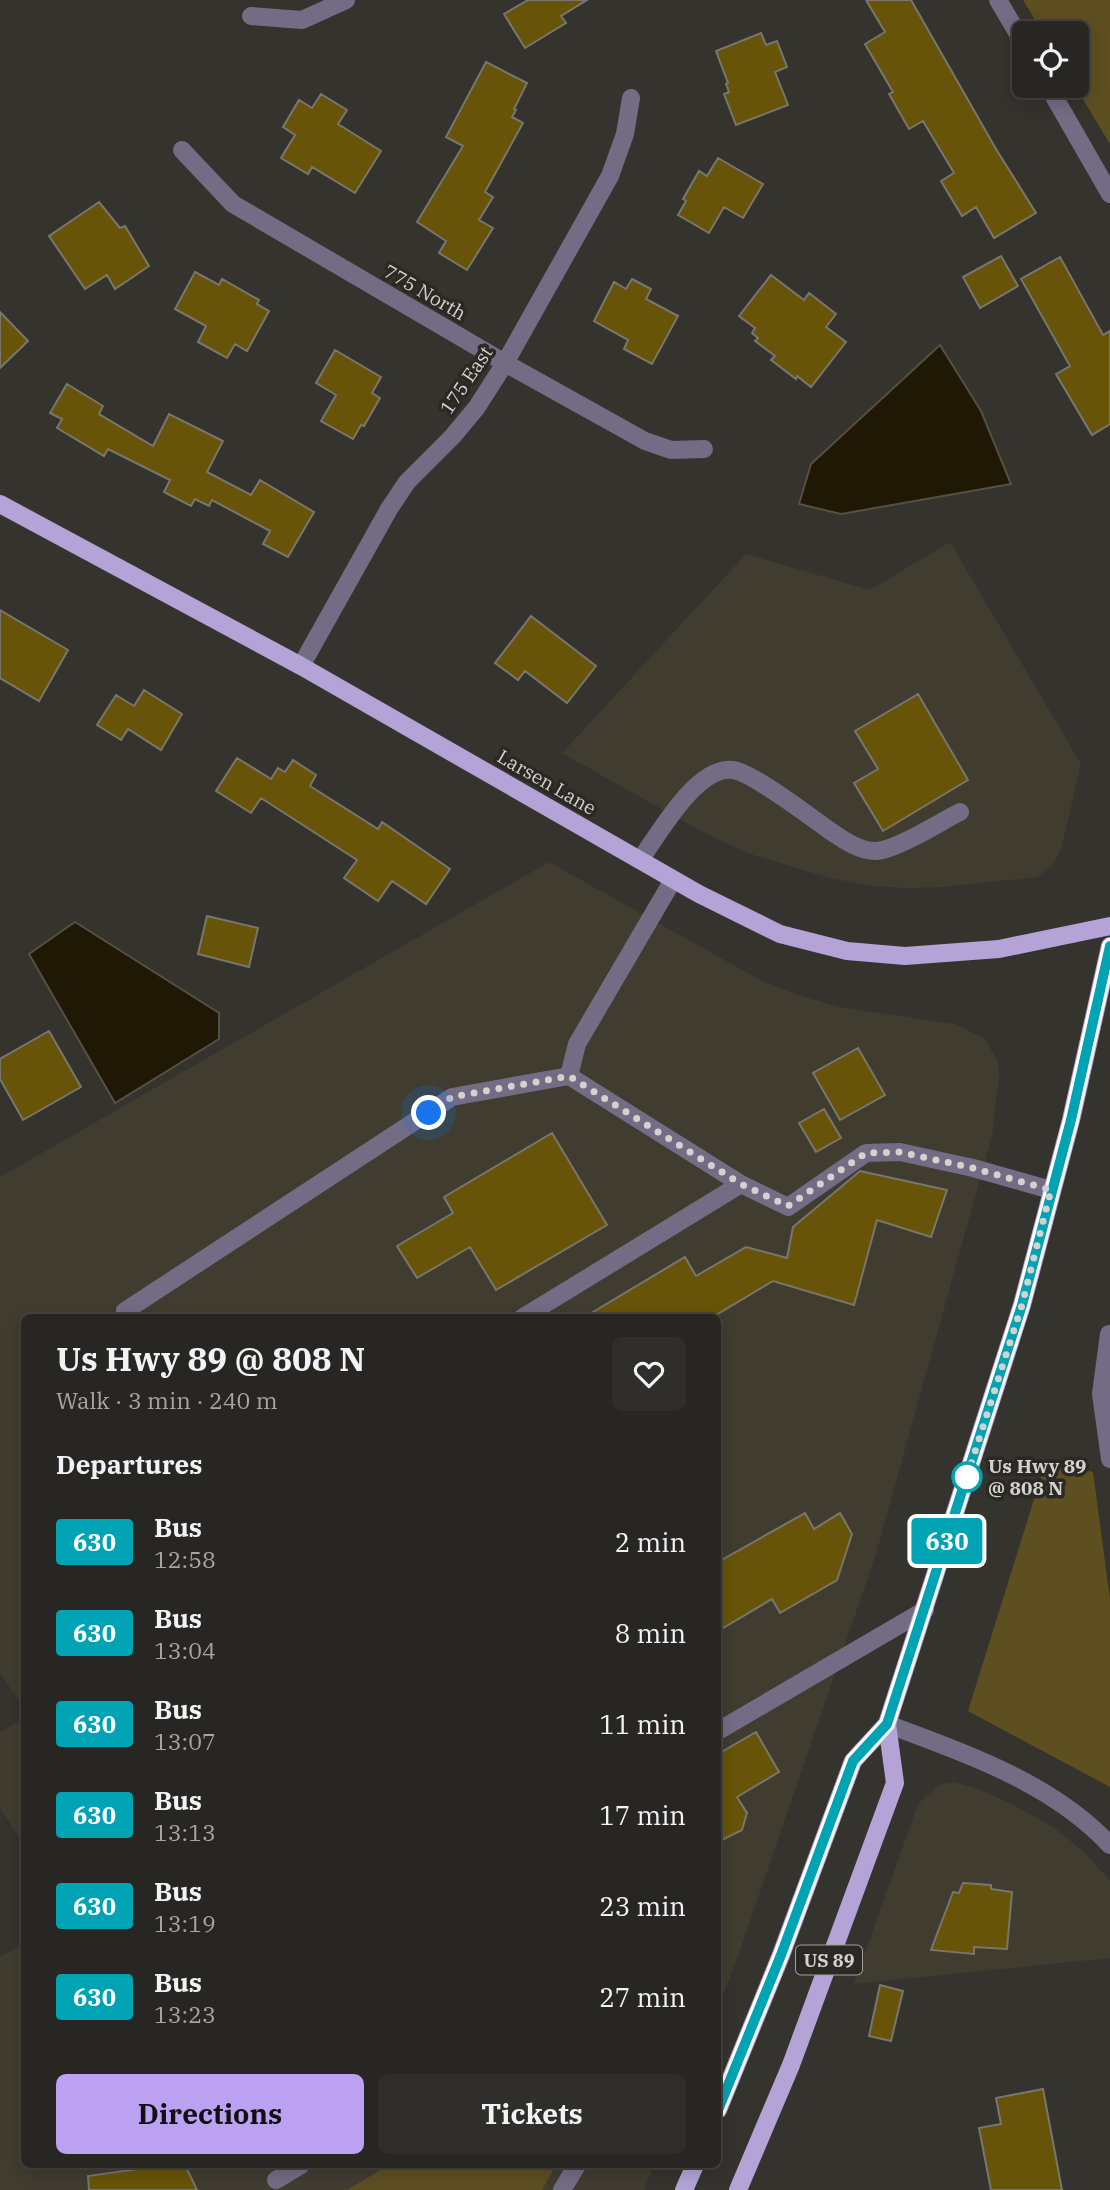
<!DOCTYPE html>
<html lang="en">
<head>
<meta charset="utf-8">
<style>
	body { margin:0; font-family:"IBM Plex Serif",serif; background:#302e2a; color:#f1f3f6; height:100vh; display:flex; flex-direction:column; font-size:26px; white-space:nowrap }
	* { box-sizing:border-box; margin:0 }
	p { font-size:23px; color:#a5a5a5 }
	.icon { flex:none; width:38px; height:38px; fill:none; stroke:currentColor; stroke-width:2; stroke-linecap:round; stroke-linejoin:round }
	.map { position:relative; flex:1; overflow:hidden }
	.side { position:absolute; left:21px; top:1314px; width:700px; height:854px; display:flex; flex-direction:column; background:#282622; border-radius:10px; box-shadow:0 4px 18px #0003,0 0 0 2px #444340 }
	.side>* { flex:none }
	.badge { padding:0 14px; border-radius:5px; font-size:24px; line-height:46px }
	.tools { position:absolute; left:1012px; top:21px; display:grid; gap:14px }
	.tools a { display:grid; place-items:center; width:77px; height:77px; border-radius:10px; background:#282622; box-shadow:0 4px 18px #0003,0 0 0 2px #444340; font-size:35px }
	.you { position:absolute; width:35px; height:35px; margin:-18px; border:5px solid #fff; border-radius:50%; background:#1a73e8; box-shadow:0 0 0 10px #1a73e833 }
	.map>.badge { position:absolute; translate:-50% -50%; box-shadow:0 0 0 4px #fff }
	h2 { padding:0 35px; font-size:26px; line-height:63px }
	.round { display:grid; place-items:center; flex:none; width:74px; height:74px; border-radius:10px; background:#302e2a }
	.head { display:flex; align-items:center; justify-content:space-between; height:119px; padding:0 35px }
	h1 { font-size:33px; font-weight:700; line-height:52px }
	.action { display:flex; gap:14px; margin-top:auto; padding:14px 35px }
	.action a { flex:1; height:80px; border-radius:10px; background:#bca0f2; color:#111; font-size:28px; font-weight:700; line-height:80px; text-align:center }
	.action a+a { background:#302e2a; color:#f1f3f6 }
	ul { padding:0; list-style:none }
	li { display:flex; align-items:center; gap:21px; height:91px; padding:0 35px }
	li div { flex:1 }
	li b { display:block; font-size:26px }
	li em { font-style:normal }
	li .badge { min-width:77px; font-weight:700; text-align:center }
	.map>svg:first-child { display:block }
	.built { fill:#403c30 }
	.green { fill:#5e4f21 }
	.water { fill:#1e1804; stroke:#555041; stroke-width:2 }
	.building { fill:#685408; stroke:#78766f; stroke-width:2 }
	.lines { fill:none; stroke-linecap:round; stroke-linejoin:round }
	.minor { stroke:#736c85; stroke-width:18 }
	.major { stroke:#b3a3d7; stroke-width:18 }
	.line-casing { stroke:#fff; stroke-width:16 }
	.line { stroke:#00a3b4; stroke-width:10 }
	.walk { stroke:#d4d2cf; stroke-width:7; stroke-dasharray:0 12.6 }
	.stop-dot { fill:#fff; stroke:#00a3b4; stroke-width:3.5 }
	.labels { text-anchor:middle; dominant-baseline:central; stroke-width:7; stroke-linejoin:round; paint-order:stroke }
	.shield { fill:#2b2923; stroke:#a19f9b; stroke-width:2 }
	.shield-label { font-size:18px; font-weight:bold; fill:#d4d2cf }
	.street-label { font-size:19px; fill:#d4d2cf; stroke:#2b2923 }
	.stop-label { font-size:19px; font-weight:bold; fill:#d4d2cf; stroke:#2b2923; text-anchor:start }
</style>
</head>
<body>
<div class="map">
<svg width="1110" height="2190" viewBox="0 0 1110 2190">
	<rect width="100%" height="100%" fill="#35332d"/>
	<path class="built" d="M950 542 1081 764 1062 846 1055 862 1038 877 943 887 906 888 871 886 826 877 747 853 695 828 562 753 746 554 870 590Z
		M549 862 762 981 804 997 844 1008 955 1024 984 1038 998 1062 999 1078 992 1136 876 1554 737 1959 718 2008V1318H24V1708L0 1673V1177Z
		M24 1718V1845L0 1808V1732Z
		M954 1782 978 1789 1016 1806 1056 1829 1085 1853 1110 1881V1958L854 1984 918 1804 939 1785Z
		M24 1943V2165H654L644 2190H0V1957Z"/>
	<path class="green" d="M1023 0H1110V144L1075 86 1076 33H1043Z
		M1046 1461 1093 1472 1110 1599V1787L968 1711Z
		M389 2165H556L542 2190H347Z"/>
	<path class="water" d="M940 345 981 411 1011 484 841 514 799 504 811 464Z
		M75 922 219 1013V1039L115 1103 29 954Z"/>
	<path class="building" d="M528 0H587L561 16 566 23 525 48 504 14Z
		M866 0H911L996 149 1036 213 994 238 976 207 962 216 941 181 954 173 923 121 909 129 889 94 893 92 865 44 885 32Z
		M761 33 766 45 777 41 787 67 775 72 788 105 736 125 724 94 729 92 726 84 728 83 716 51Z
		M486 62 527 83 514 109 516 110 512 117 523 123 485 192 493 197 479 220 493 228 467 270 439 253 446 241 417 222 463 146 446 137Z
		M321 94 347 110 338 124 381 151 355 193 312 167 308 174 281 158 295 135 283 127 299 100 312 108Z
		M718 158 763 184 743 218 724 207 709 233 678 215 686 201 683 199 699 171 707 176Z
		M99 202 120 228 125 226 149 266 115 289 107 275 85 289 49 236Z
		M1001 256 1018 286 980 308 963 277Z
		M1060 257 1103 335 1110 331V424L1092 435 1056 374 1070 366 1021 279Z
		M195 272 219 285 222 279 259 300 257 304 269 311 247 351 235 344 227 358 198 342 206 326 175 309Z
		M771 275 804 300 809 293 836 314 826 327 846 342 811 387 797 376 796 379 771 360 775 356 755 341 758 338 752 333 755 328 739 316Z
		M632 279 651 289 646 299 678 316 652 364 624 349 628 340 594 321 614 282 626 289Z
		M0 312 28 341 0 368Z
		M335 350 381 377 372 393 380 398 364 426 361 425 353 439 321 421 336 395 316 383Z
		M67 384 103 406 99 414 153 446 169 414 223 441 207 472 251 495 260 480 314 512 288 557 263 544 270 531 212 500 209 506 195 499 191 506 164 492 170 480 108 449 104 456 57 428 62 419 50 413Z
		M0 610 68 650 39 701 0 678Z
		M531 616 596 666 567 703 525 671 518 680 495 663Z
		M144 690 182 714 161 750 128 729 121 740 97 725 116 695 134 706Z
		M918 694 968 780 883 831 854 783 878 769 855 731Z
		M237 758 271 779 278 768 285 772 293 760 316 775 310 786 378 829 382 822 450 869 426 904 392 881 378 901 344 878 357 860 261 798 251 813 216 791Z
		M207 916 258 928 249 967 198 954Z
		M49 1031 81 1087 23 1120 0 1079V1059Z
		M858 1048 885 1095 840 1120 813 1073Z
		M824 1109 841 1138 816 1152 799 1123Z
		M552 1133 607 1225 496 1290 470 1247 417 1278 397 1246 453 1213 444 1197Z
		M860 1171 947 1190 931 1237 877 1220 854 1305 773 1281 711 1318H583L685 1257 696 1276 746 1247 787 1258 793 1227Z
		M805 1513 814 1529 840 1513 852 1534 837 1580 780 1613 772 1599 718 1631V1562Z
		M756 1732 779 1772 737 1797 747 1813 742 1830 718 1842V1754Z
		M963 1883 991 1885V1889L1012 1892 1007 1949 974 1947V1954L931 1950 953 1892 959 1893Z
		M880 1985 903 1991 891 2041 869 2036Z
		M1043 2089 1062 2190H991L979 2128 1001 2124 996 2098Z
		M158 2165H185L197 2190H89L88 2176 159 2166Z"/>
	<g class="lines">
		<path class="minor" d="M998 0 1024 44
			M251 16 302 20 346 0
			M1048 86 1110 194
			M182 150 233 204 505 363 645 441 671 450 704 449
			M301 666 389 509 407 482 453 436 477 407 505 363 610 176 625 134 631 98
			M640 860C659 834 697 765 733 770 752 772 810 817 829 830 842 839 860 852 877 851 898 849 940 822 960 812
			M569 1076 577 1044 673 880
			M127 1318 125 1311 452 1097 569 1076 741 1184 788 1207 866 1153 900 1152 973 1168 1051 1190
			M522 1318 741 1184
			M1109 1334 1101 1394 1110 1459
			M887 1724C966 1754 1051 1782 1110 1845
			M718 1731 925 1610
			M276 2180 301 2165
			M562 2190 577 2165"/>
		<path class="major" d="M0 504 301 666 699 894 780 934 847 951 905 956 999 949 1110 926
			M718 2110 781 1955 853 1761 887 1724 1022 1305 1071 1120 1110 946
			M684 2190 695 2165
			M738 2190 791 2065 895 1783 887 1724"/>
	</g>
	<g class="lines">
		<g class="line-casing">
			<path id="line" d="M718 2110 781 1955 853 1761 887 1724 1022 1305 1071 1120 1110 946"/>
		</g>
		<use href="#line" class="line"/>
		<path class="walk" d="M429 1113 452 1097 569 1076 741 1184 788 1206 866 1153 900 1152 973 1168 1051 1190 1022 1305 965 1483 967 1477"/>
	</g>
	<circle class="stop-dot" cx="967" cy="1477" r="14"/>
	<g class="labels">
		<rect class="shield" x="796" y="1945.5" width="66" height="29" rx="5"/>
		<g class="shield-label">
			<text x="829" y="1960">US 89</text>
		</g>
		<g class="street-label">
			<text transform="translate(425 292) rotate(30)">775 North</text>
			<text transform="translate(466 380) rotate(-56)">175 East</text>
			<text transform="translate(547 782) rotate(30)">Larsen Lane</text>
		</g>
		<g class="stop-label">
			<text x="988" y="1466">Us Hwy 89<tspan x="988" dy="22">@ 808 N</tspan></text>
		</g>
	</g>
</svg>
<div class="tools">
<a><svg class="icon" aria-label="locate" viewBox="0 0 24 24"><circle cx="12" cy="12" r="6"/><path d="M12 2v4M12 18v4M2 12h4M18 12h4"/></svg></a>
</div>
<div class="you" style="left:429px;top:1113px"></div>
<b class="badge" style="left:947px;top:1541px;background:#00a3b4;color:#fff">630</b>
<section class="side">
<div class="head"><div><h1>Us Hwy 89 @ 808 N</h1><p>Walk · 3 min · 240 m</p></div><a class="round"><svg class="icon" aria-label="heart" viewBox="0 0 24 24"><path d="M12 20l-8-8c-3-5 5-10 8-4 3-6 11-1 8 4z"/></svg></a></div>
<h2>Departures</h2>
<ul>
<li><span class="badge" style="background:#00a3b4;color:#fff">630</span><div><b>Bus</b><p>12:58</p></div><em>2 min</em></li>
<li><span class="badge" style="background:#00a3b4;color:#fff">630</span><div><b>Bus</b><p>13:04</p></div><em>8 min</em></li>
<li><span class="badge" style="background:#00a3b4;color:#fff">630</span><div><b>Bus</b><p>13:07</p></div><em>11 min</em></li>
<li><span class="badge" style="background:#00a3b4;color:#fff">630</span><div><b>Bus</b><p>13:13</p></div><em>17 min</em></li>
<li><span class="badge" style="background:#00a3b4;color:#fff">630</span><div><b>Bus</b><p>13:19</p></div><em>23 min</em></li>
<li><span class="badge" style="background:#00a3b4;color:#fff">630</span><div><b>Bus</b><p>13:23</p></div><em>27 min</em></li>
</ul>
<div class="action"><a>Directions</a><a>Tickets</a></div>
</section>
</div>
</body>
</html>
